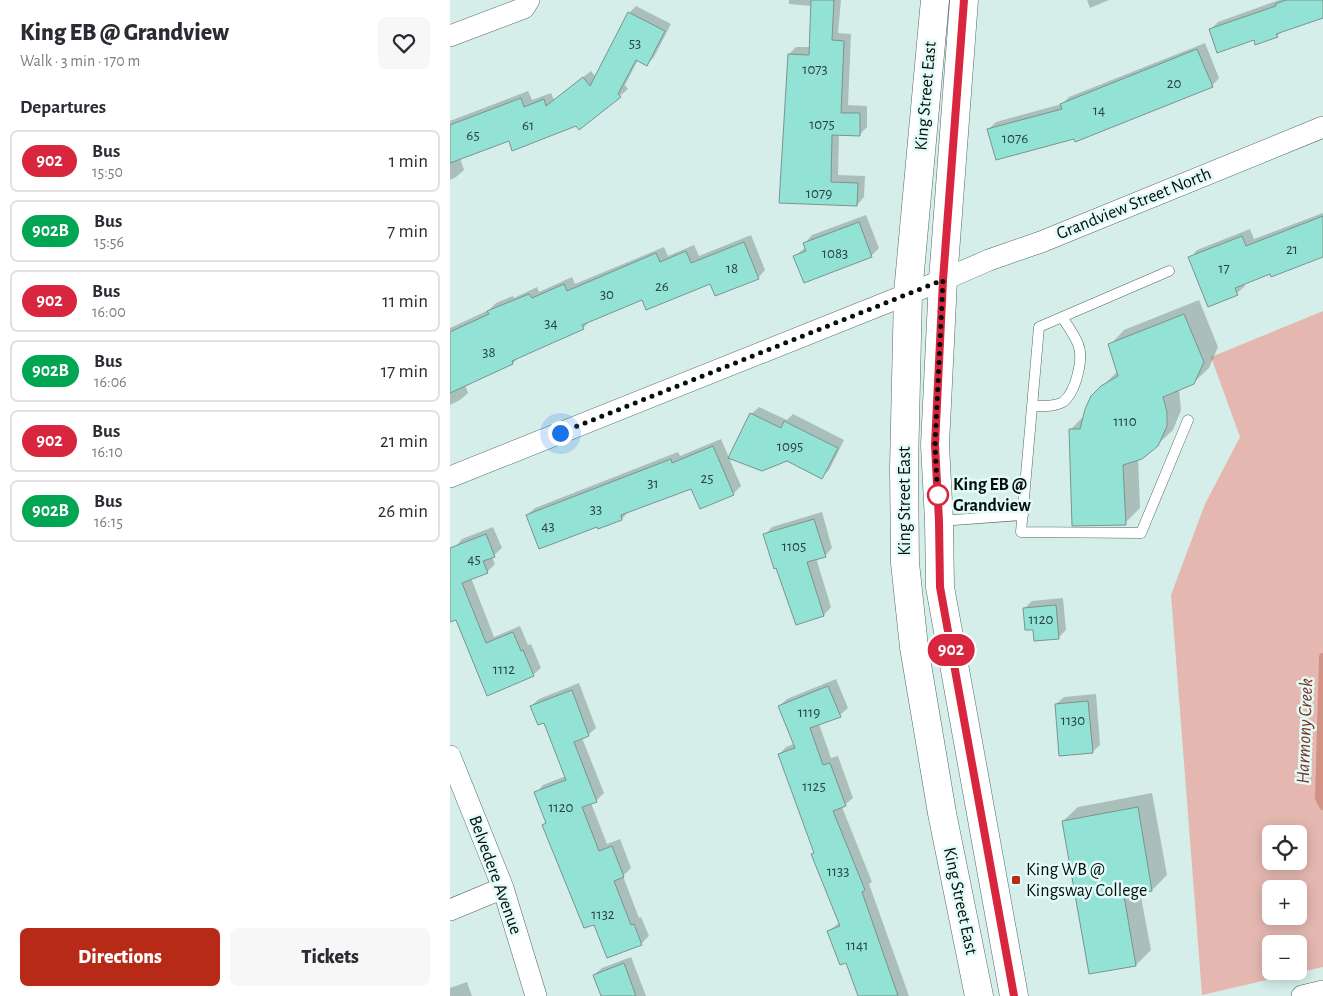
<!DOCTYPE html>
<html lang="en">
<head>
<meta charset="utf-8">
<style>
	body { margin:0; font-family:"Alegreya Sans",sans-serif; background:#f7f7f7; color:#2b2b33; height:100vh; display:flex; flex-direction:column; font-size:19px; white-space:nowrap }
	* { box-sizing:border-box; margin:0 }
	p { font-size:16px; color:#7c7c81 }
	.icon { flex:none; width:28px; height:28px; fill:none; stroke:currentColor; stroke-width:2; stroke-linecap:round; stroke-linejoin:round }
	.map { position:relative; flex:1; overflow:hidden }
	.details { display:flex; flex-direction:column; background:#fff; width:450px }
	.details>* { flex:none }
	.badge { padding:0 10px; border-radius:16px; font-size:18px; line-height:32px }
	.fabs { position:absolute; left:812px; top:825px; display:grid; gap:10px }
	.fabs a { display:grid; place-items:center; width:45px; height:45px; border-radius:8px; background:#fff; box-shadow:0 2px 12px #0003; font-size:25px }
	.you { position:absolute; width:25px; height:25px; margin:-12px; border:4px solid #fff; border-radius:50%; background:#1a73e8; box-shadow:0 0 0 8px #1a73e833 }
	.map>.badge { position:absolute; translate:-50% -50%; box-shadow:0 0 0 2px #fff }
	h2 { padding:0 20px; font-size:19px; line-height:45px }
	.round { display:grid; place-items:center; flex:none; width:52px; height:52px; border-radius:8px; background:#f7f7f7 }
	.headline { display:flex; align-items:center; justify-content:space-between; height:85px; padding:0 20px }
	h1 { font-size:24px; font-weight:800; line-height:38px }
	.action { display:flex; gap:10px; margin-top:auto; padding:10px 20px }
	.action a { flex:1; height:58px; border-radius:8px; background:#b72a18; color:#fff; font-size:20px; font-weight:800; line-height:58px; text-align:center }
	.action a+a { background:#f7f7f7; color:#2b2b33 }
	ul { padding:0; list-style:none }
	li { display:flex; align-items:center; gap:15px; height:62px; margin:0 10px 8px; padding:0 10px; border:2px solid #e1e1e2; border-radius:8px }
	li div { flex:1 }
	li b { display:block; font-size:19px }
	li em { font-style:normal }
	li .badge { min-width:55px; font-weight:700; text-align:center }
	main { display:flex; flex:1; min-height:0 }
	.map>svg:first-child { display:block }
	.green { fill:#e4b8b0; fill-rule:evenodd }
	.shadow { fill:#0003 }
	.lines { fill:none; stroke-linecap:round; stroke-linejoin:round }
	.stream { stroke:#d29185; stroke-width:8 }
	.building { fill:#92e3d6; stroke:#7c938e }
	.service-casing { stroke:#536864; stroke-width:11 }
	.minor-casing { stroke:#536864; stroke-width:22 }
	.primary-casing { stroke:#536864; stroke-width:29 }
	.service { stroke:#fff; stroke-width:10 }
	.minor { stroke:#fff; stroke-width:21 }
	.primary { stroke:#fff; stroke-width:28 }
	.line-casing { stroke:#fff; stroke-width:11 }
	.line { stroke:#d7263d; stroke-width:8 }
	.walk { stroke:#070f0d; stroke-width:5; stroke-dasharray:0 9 }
	.stop-dot { fill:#fff; stroke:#d7263d; stroke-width:2.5 }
	.poi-dot { fill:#b72a18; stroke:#e2fbf6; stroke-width:2 }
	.labels { text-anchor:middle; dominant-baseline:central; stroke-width:5; stroke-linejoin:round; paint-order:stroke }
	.number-label { font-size:15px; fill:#2a443f }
	.street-label { font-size:18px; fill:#070f0d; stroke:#e2fbf6 }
	.stop-label { font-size:18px; font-weight:bold; fill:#070f0d; stroke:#e2fbf6; text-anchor:start }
	.poi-label { font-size:18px; fill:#070f0d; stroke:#e2fbf6; text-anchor:start }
	.water-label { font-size:19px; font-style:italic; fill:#7d2f23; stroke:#e2fbf6 }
</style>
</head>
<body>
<main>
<section class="details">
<div class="headline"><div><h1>King EB @ Grandview</h1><p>Walk · 3 min · 170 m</p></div><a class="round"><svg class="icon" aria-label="heart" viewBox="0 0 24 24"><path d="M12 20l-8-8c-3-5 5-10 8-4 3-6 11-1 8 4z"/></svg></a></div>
<h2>Departures</h2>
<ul>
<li><span class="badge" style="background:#d7263d;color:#fff">902</span><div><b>Bus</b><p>15:50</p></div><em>1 min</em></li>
<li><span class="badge" style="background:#00a651;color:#fff">902B</span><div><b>Bus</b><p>15:56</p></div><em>7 min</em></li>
<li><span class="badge" style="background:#d7263d;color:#fff">902</span><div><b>Bus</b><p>16:00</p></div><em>11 min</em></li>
<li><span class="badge" style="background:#00a651;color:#fff">902B</span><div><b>Bus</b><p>16:06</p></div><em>17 min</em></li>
<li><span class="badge" style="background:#d7263d;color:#fff">902</span><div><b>Bus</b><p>16:10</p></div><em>21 min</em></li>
<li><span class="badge" style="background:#00a651;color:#fff">902B</span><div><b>Bus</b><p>16:15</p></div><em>26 min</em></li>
</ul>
<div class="action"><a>Directions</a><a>Tickets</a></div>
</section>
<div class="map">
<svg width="873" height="996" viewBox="0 0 873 996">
	<rect width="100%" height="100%" fill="#d5eee9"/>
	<path class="green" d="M873 311V967L752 995 721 595 755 504 790 437 761 357ZM821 834H849V861H821ZM821 889H849V916H821ZM821 944H849V971H821Z"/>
	<path class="shadow" d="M339 0H391L388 33 401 34 398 105 417 106V127L409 135 389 134 388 175 415 176 414 197 407 205 331 202 339 54 346 47H361L362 6 339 4Z
		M637 0H659L640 8Z
		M829 0H873V17L832 31 827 36 804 39 760 30 768 22Z
		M186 6 221 24 204 57 197 64 188 60 175 85 178 89 170 96 126 124 59 140 10 158 14 170 6 177 0 180V121L78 91 82 100 101 93 104 100 141 71 146 77 179 13Z
		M755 43 769 78 762 86 624 137 539 129 546 122 612 104 619 97Z
		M873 213V256L821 275 820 273 794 283 795 286 787 293 740 258 747 250 800 229 804 239Z
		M416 215 429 248 421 256H345L356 247 355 243 362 235Z
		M301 235 315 270 308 278 261 282 193 299 141 320 133 328 69 357 63 363 15 385 18 393 10 400 0 405V328L39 310 46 303 63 296 64 298 87 287 89 292 122 277 125 284 214 247 218 256 244 245 249 256Z
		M749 300 768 347 759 368 743 383 729 389 731 410 723 430 707 445 688 458 690 508 675 523 620 430 635 415 642 396 668 371 660 345 674 330Z
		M309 407 337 420 343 414 394 440 379 470 372 477 337 460 301 414Z
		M271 439 291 486 283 494 242 488 179 511 172 519 148 525 77 515 85 508 228 452 230 456Z
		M372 512 382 548 375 556 366 558 381 607 374 615 346 624 315 535 322 527Z
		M43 527 52 548 42 557 45 564 37 572 21 578 44 637 70 626 78 645 81 644 91 668 83 675 38 694 7 618 0 621V548L6 546 12 539Z
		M613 598 616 630 608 638 584 628 574 609 582 601Z
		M386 679 398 708 390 715 369 724 381 758 388 756 403 798 392 807 422 882 419 884 459 996H409L396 962 379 931 390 922 363 854 365 852 329 755 336 747 344 744 329 706 337 699Z
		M129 683 146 728 138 735 132 738 154 793 146 801 141 803 157 844 170 839 181 868 173 876 189 918 191 917 199 936 191 944 144 923 94 825 97 821 86 793 93 785 116 776 95 721 81 706 89 699Z
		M646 694 650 745 642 752 606 704 614 697Z
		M702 793 717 875 702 890 690 892 701 950 686 965 640 973 613 821 628 807Z
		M181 957 196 996H153L144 975 152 968Z
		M17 982 22 996H0V988Z"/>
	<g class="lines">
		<path class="stream" d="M873 657 869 798 873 806"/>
	</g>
	<path class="building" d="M361 0H384L382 40 394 41 391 113H410V136L382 135 381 182 408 183 407 206 329 203 338 54 359 55Z
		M836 0H873V18L826 34 828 37 805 45 804 40 767 53 759 29 826 6 825 4Z
		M178 12 215 31 197 66 186 60 168 94 171 97 129 130 126 126 62 151 59 141 0 163V125L71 98 74 107 94 99 96 106 133 77 140 86Z
		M747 49 763 87 625 142 624 139 546 160 537 129 612 109 610 104Z
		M873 216V257L821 277 820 274 785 288 788 295 758 307 738 257 792 236 796 246Z
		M409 222 422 257 354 283 343 256 356 251 353 243Z
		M294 242 309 279 265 296 260 284 196 310 192 300 132 325 134 329 62 361 63 364 0 393V332L39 314 37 311 79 294 82 298 114 284 117 291 206 253 210 262 236 251 241 263Z
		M734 314 754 362 744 384 713 397 717 412V426L708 446 692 459 673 465 676 525 622 526 619 429H630L635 409 641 396 651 386 668 376 658 344Z
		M300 413 331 428 334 421 388 448 372 479 337 461 312 471 278 458Z
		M263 446 284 495 250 509 241 489 171 515 172 520 148 529 147 527 89 549 76 515 221 459 222 463Z
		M364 519 376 557 357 562 374 616 346 625 326 568 324 569 313 534Z
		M36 534 45 557 33 561 38 573 12 583 36 643 63 632 71 651 73 650 84 676 37 696 6 620 0 622V548Z
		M606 605 609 639 584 641 583 630H575L573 608Z
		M378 686 391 717 360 728 373 765 380 763 396 806 383 811 415 890 412 892 448 996H408L396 963 390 965 377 931 390 926 361 854 364 853 328 754 345 748 328 706Z
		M122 690 139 736 124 742 147 802 132 807 149 851 162 846 174 877 164 881 181 925 184 924 192 945 157 958 144 925 134 928 92 825 96 823 84 792 116 780 94 723 88 725 80 706Z
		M638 701 643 753 609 756 605 704Z
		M688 807 702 891 674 896 686 966 639 974 612 821Z
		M174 963 186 996H151L143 975Z"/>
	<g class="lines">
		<g class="service-casing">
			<path id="service" d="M719 271 589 327 571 532 691 533 738 420
				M582 406C592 406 604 407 613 402 626 392 634 358 628 344 624 334 617 325 612 317
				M490 521 573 515"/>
		</g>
		<g class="minor-casing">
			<path id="minor" d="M0 36 74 8 79 0
				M0 477 493 280 539 260 591 242 873 127
				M0 756 53 888 86 996
				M0 910 53 888
				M852 996 873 991"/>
		</g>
		<g class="primary-casing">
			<path id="primary" d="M485 0 458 293 454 467 455 563 464 647 492 813 529 996
				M514 0 493 280 485 445 489 521 490 587 564 996"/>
		</g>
		<use href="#service" class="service"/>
		<use href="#minor" class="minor"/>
		<use href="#primary" class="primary"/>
	</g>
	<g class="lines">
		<g class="line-casing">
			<path id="line" d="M514 0 493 280 485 445 489 521 490 587 564 996"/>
		</g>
		<use href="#line" class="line"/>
		<path class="walk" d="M110 433 493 280 485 445 488 502V495"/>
	</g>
	<circle class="stop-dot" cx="488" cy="495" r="10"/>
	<rect class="poi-dot" x="561" y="875" width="10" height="10" rx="2.5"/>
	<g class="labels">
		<g class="number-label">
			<text x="185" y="43">53</text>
			<text x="365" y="69">1073</text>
			<text x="724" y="83">20</text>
			<text x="649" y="110">14</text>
			<text x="372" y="124">1075</text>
			<text x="78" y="125">61</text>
			<text x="23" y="135">65</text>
			<text x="565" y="138">1076</text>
			<text x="369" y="193">1079</text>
			<text x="842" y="249">21</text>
			<text x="385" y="253">1083</text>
			<text x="282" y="268">18</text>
			<text x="774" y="268">17</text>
			<text x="212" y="286">26</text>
			<text x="157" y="294">30</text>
			<text x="101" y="323">34</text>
			<text x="39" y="352">38</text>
			<text x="675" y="421">1110</text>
			<text x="340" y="446">1095</text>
			<text x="257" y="478">25</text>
			<text x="203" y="483">31</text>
			<text x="146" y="509">33</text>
			<text x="98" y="526">43</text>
			<text x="344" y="546">1105</text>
			<text x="24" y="559">45</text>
			<text x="591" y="619">1120</text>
			<text x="54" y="669">1112</text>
			<text x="359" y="712">1119</text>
			<text x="623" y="720">1130</text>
			<text x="364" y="786">1125</text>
			<text x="111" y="807">1120</text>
			<text x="388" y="871">1133</text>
			<text x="153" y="914">1132</text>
			<text x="407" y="945">1141</text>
		</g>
		<g class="street-label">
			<text transform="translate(476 96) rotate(-85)">King Street East</text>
			<text transform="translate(684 204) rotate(-22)">Grandview Street North</text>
			<text transform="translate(455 501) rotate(-90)">King Street East</text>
			<text transform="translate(45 875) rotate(70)">Belvedere Avenue</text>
			<text transform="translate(510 901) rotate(78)">King Street East</text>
		</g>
		<g class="stop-label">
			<text x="503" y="485">King EB @<tspan x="503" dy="21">Grandview</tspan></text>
		</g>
		<g class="poi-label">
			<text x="576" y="870">King WB @<tspan x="576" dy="21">Kingsway College</tspan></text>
		</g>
		<g class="water-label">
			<text transform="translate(855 731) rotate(-88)">Harmony Creek</text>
		</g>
	</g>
</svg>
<div class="fabs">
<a><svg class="icon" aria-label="locate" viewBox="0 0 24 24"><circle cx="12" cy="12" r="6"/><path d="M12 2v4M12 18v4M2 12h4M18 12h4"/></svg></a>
<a>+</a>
<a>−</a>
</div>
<div class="you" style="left:110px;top:433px"></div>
<b class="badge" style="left:501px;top:650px;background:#d7263d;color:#fff">902</b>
</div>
</main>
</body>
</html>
